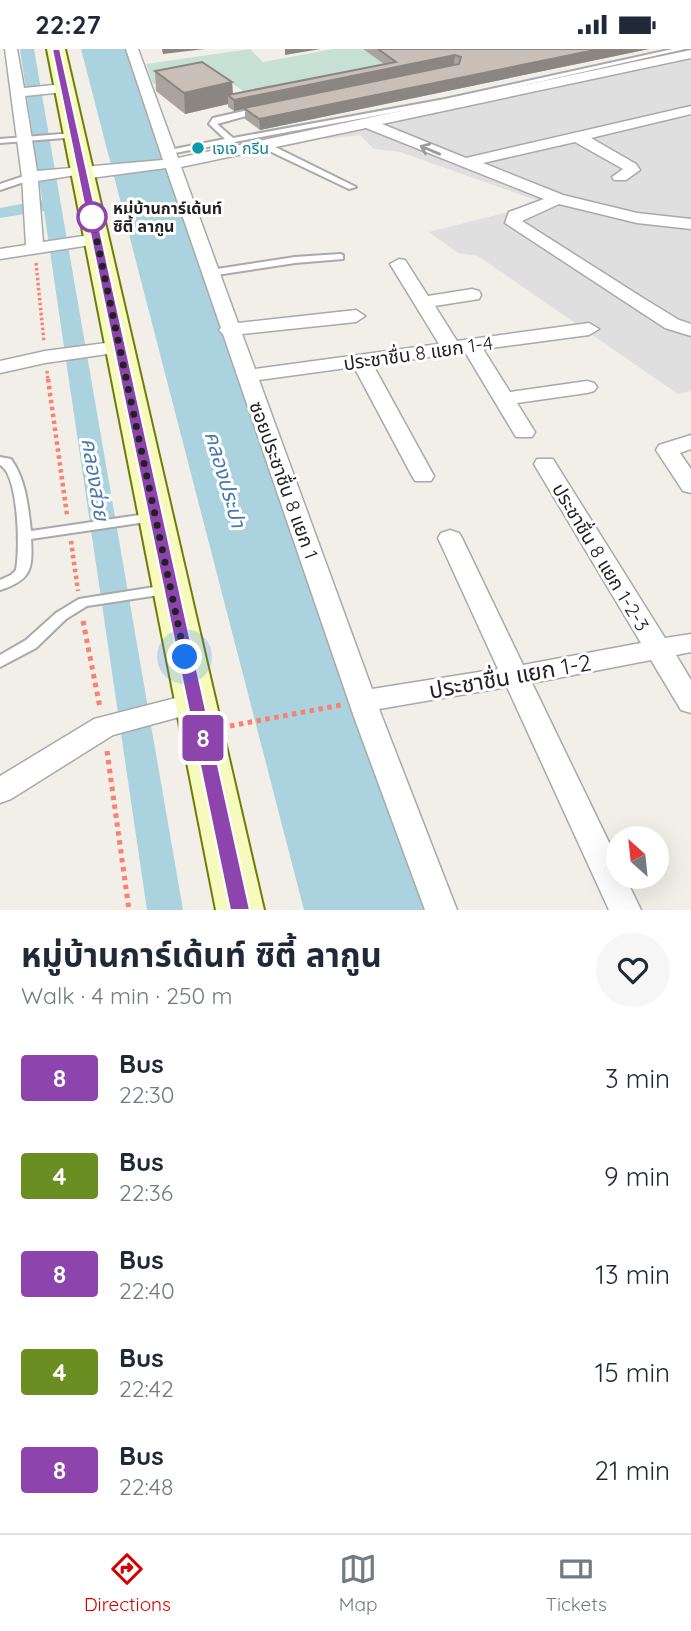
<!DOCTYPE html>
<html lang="en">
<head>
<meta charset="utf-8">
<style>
	body { margin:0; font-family:Quicksand,"Noto Sans Thai",sans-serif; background:#f6f6f7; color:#1f2937; height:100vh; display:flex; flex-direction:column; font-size:26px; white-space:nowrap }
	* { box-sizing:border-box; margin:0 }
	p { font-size:23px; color:#747a83 }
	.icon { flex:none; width:38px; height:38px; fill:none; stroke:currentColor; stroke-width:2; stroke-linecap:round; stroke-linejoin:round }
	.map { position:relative; height:861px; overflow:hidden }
	.side { display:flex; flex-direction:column; background:#fff; flex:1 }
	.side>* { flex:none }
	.badge { padding:0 14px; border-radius:5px; font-size:24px; line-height:46px }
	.needle { width:46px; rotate:333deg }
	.tools { position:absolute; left:606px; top:777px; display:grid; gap:14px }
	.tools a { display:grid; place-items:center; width:63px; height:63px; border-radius:50%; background:#fff; box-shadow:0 7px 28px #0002; font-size:35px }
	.you { position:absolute; width:35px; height:35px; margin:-18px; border:5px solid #fff; border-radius:50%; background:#1a73e8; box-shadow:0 0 0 10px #1a73e833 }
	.map>.badge { position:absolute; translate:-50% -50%; box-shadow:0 0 0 4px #fff }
	.round { display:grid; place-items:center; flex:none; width:74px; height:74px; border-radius:37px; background:#f6f6f7 }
	.summary { display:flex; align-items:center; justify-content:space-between; height:119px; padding:0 21px }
	h1 { font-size:33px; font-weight:700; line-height:52px }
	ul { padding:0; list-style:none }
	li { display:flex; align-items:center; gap:21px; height:98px; padding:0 21px }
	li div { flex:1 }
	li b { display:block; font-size:26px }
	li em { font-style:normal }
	li .badge { min-width:77px; font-weight:700; text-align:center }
	.status { display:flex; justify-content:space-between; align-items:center; height:49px; padding:0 35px; background:#fff; direction:ltr }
	.status svg { height:19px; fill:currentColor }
	.tab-bar { display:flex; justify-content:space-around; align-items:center; height:98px; border-top:2px solid #e0e1e3; background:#fff; font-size:19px; color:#747a83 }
	.tab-bar a { display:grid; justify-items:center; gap:4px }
	.tab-bar .current { color:#d40000 }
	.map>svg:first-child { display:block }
	.residential { fill:#e0dfdf }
	.wetland { fill:#c6e0d4 }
	.water { fill:#aad3df }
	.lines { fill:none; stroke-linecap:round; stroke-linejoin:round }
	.canal { fill:#aad3df; fill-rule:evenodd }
	.lane-casing { stroke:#a9a9a9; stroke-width:4 }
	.street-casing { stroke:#a9a9a9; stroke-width:3 }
	.secondary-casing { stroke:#707d05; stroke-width:4 }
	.path-far2 { stroke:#fa8072; stroke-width:3.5; stroke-dasharray:2.5 2.5; stroke-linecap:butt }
	.path-far1 { stroke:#fa8072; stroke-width:4.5; stroke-dasharray:3.5 3.5; stroke-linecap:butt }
	.path { stroke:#fa8072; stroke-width:5; stroke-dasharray:4.5 4.5; stroke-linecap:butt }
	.lane { fill:#fff; fill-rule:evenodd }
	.street { fill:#fff; fill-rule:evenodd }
	.secondary { fill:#f7fabf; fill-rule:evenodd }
	.wall { fill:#aba49e }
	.shaded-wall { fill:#8b8681 }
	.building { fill:#c7bfb8; stroke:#8b8681; stroke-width:2 }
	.oneway { stroke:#9c9c9c }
	.line { fill:#8e44ad; stroke:#fff; stroke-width:2 }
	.walk { stroke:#222; stroke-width:7; stroke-dasharray:0 12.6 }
	.culture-dot { fill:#0f9aa8; stroke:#fff; stroke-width:2.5 }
	.stop-dot { fill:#fff; stroke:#8e44ad; stroke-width:3.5 }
	.labels { text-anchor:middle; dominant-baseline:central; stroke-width:6; stroke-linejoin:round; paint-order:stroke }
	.far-culture-label { font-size:16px; fill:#0d838f; stroke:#fff; text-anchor:start }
	.far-stop-label { font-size:16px; font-weight:bold; fill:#222; stroke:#fff; text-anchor:start }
	.street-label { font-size:19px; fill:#222; stroke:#fff }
	.water-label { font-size:21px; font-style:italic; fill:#4a7aab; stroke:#fff }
	.near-street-label { font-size:23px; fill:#222; stroke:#fff }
</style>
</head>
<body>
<div class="status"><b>22:27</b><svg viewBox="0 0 49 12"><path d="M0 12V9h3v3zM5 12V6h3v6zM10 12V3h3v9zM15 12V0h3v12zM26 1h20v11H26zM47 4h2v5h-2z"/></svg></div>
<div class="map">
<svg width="691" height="861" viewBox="0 0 691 861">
	<rect width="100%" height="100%" fill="#f2efe9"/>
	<path class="residential" d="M686 0H691V342L678 345 478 207 458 204 429 183 544 154 400 103 374 100 360 86 326 90 314 79Z"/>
	<path class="wetland" d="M250 0 263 13 333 0H443L458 10 254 49 215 23 153 35 146 15Z"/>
	<path class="water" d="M81 0H128L424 861H304Z"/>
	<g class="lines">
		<path class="canal" d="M20 0H34L183 861H147L44 162 0 169V159L42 151Z"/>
		<g class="lane-casing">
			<path id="lane" d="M673 0H685L445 54 169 105 165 103 169 101 225 90 209 75 213 69 261 58H264V62L217 75 233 89 445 50Z
				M74 84 78 86 77 88 0 94V90Z
				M261 94H267L356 138 349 140 261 98Z
				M30 125 34 128 33 130 0 141V135Z
				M340 205 343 206V210L295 214 210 227 205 224 210 221 295 208Z
				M0 408 11 410C26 431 28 457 31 482L153 464 159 468 153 472 31 490C33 520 31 531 0 541V531L11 526 16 521C20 501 19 426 0 416Z
				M167 536 172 538 174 541 172 544 87 557 66 570 36 599 0 618V606L26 591 56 564 79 550Z"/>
		</g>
		<g class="street-casing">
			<path id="street" d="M5 0H17L24 39 64 35 71 39 64 43 25 47 37 122 163 111 126 0H138L178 109 691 1V9L382 75 466 109 691 57V65L591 89 636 115 640 121 626 131H614L612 128 623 120 575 93 483 114 563 146 637 164 691 170V180L637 174 559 155 522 172 643 249 679 271 691 275V287L665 279 505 174 509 163 544 150 366 79 181 118 238 274 356 261 365 267 356 273 242 285 255 320 439 295 390 215 399 210 405 211 428 247 472 240 479 242 481 246 479 250 435 257 457 292 589 274 599 280 589 286 483 300 510 343 587 332 594 334 597 338 594 342 587 344 517 354 535 383 532 388H516L465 303 373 316 434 427 431 432H415L412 427 354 318 259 331 372 640 498 620 438 489 441 484 450 481 459 484 462 489 523 616 641 594 534 415 537 410H553L556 415 665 589 691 585V603L676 606 691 631V664L681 661 651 611 532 634 618 812V828H625L641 861H609L507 638 379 660 457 861H425L354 668 223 285 219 281 221 279 166 119 83 130 76 126 38 132 43 193 97 185 106 190 97 195 0 210V200L26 196 22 128Z
				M121 292 131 298 128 302 45 314 0 324V312L45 302Z
				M691 386V400L680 404 691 420V444L683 442 656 401 659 396Z
				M195 644 205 647 209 654 205 661 113 686 11 750 0 754V727L94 670Z"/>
		</g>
		<g class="secondary-casing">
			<path id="secondary" d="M47 0H65L264 861H216Z"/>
		</g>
		<path class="path-far2" d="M36 214 44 293
			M47 322 48 332"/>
		<path class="path-far1" d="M48 330 67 466
			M71 492 78 542"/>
		<path class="path" d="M83 572 100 659
			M230 677 341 656
			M107 702 129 861"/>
		<use href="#lane" class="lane"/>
		<use href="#street" class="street"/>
		<use href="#secondary" class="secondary"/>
	</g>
	<path class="wall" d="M363 0H649L260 81 245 70V60L234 62 228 58V55L185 65 156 42 155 22 232 33 233 45 384 15Z"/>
	<path class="shaded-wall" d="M162 0H205L163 5Z
		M285 0H321L285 6Z
		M600 0H649L260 81 259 70Z
		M455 6 454 16 234 62V51Z
		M232 33 233 51 228 46V55L185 65 184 44Z"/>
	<path class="building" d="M378 0H600L259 70 244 59 459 15 461 8 455 6 234 51 228 46 396 13Z
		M202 13 232 33 184 44 155 22Z"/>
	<defs><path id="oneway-shaft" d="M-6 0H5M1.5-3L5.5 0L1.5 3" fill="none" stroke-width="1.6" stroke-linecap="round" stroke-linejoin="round" transform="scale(1.75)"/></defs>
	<use class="oneway" href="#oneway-shaft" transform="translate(430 101) rotate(-157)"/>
	<path class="line" d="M52 0H60L250 861H230Z"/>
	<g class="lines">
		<path class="walk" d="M92 168 185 608"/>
	</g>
	<circle class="culture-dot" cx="198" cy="99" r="7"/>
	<circle class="stop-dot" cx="92" cy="168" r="14"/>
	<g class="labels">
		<g class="far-culture-label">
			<text x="212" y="99">เจเจ กรีน</text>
		</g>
		<g class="far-stop-label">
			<text x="113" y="159">หมู่บ้านการ์เด้นท์<tspan x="113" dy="18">ซิตี้ ลากูน</tspan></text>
		</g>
		<g class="street-label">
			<text transform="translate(418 304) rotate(-8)">ประชาชื่น 8 แยก 1-4</text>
			<text transform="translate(284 431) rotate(70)">ซอยประชาชื่น 8 แยก 1</text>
			<text transform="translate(601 508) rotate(59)">ประชาชื่น 8 แยก 1-2-3</text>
		</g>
		<g class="water-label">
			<text transform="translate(96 430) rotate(81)">คลองส่วย</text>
			<text transform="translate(226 430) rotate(74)">คลองประปา</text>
		</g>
		<g class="near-street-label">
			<text transform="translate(510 627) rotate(-10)">ประชาชื่น แยก 1-2</text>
		</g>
	</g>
</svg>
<div class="tools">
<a><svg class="needle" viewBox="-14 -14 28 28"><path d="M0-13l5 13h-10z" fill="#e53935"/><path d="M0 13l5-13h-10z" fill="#747a83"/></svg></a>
</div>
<div class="you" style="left:185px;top:608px"></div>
<b class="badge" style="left:203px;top:689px;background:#8e44ad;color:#fff">8</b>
</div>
<section class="side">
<div class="summary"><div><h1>หมู่บ้านการ์เด้นท์ ซิตี้ ลากูน</h1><p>Walk · 4 min · 250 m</p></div><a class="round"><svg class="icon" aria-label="heart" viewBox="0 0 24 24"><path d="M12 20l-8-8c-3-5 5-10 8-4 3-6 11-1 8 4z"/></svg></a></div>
<ul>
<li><span class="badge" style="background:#8e44ad;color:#fff">8</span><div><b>Bus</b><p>22:30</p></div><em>3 min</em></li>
<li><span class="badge" style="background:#6b8e23;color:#fff">4</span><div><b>Bus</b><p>22:36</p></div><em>9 min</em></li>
<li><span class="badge" style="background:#8e44ad;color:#fff">8</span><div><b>Bus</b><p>22:40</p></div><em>13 min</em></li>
<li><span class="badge" style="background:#6b8e23;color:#fff">4</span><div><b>Bus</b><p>22:42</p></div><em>15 min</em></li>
<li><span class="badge" style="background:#8e44ad;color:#fff">8</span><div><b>Bus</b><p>22:48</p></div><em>21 min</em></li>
</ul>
</section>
<nav class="tab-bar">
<a class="current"><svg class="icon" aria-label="directions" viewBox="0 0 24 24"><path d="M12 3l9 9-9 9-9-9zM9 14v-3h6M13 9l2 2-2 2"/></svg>Directions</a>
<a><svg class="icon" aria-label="map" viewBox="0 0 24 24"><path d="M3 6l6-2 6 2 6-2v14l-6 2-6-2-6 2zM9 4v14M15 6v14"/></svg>Map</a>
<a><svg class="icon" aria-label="tickets" viewBox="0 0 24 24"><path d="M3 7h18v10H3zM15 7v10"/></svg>Tickets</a>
</nav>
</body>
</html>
